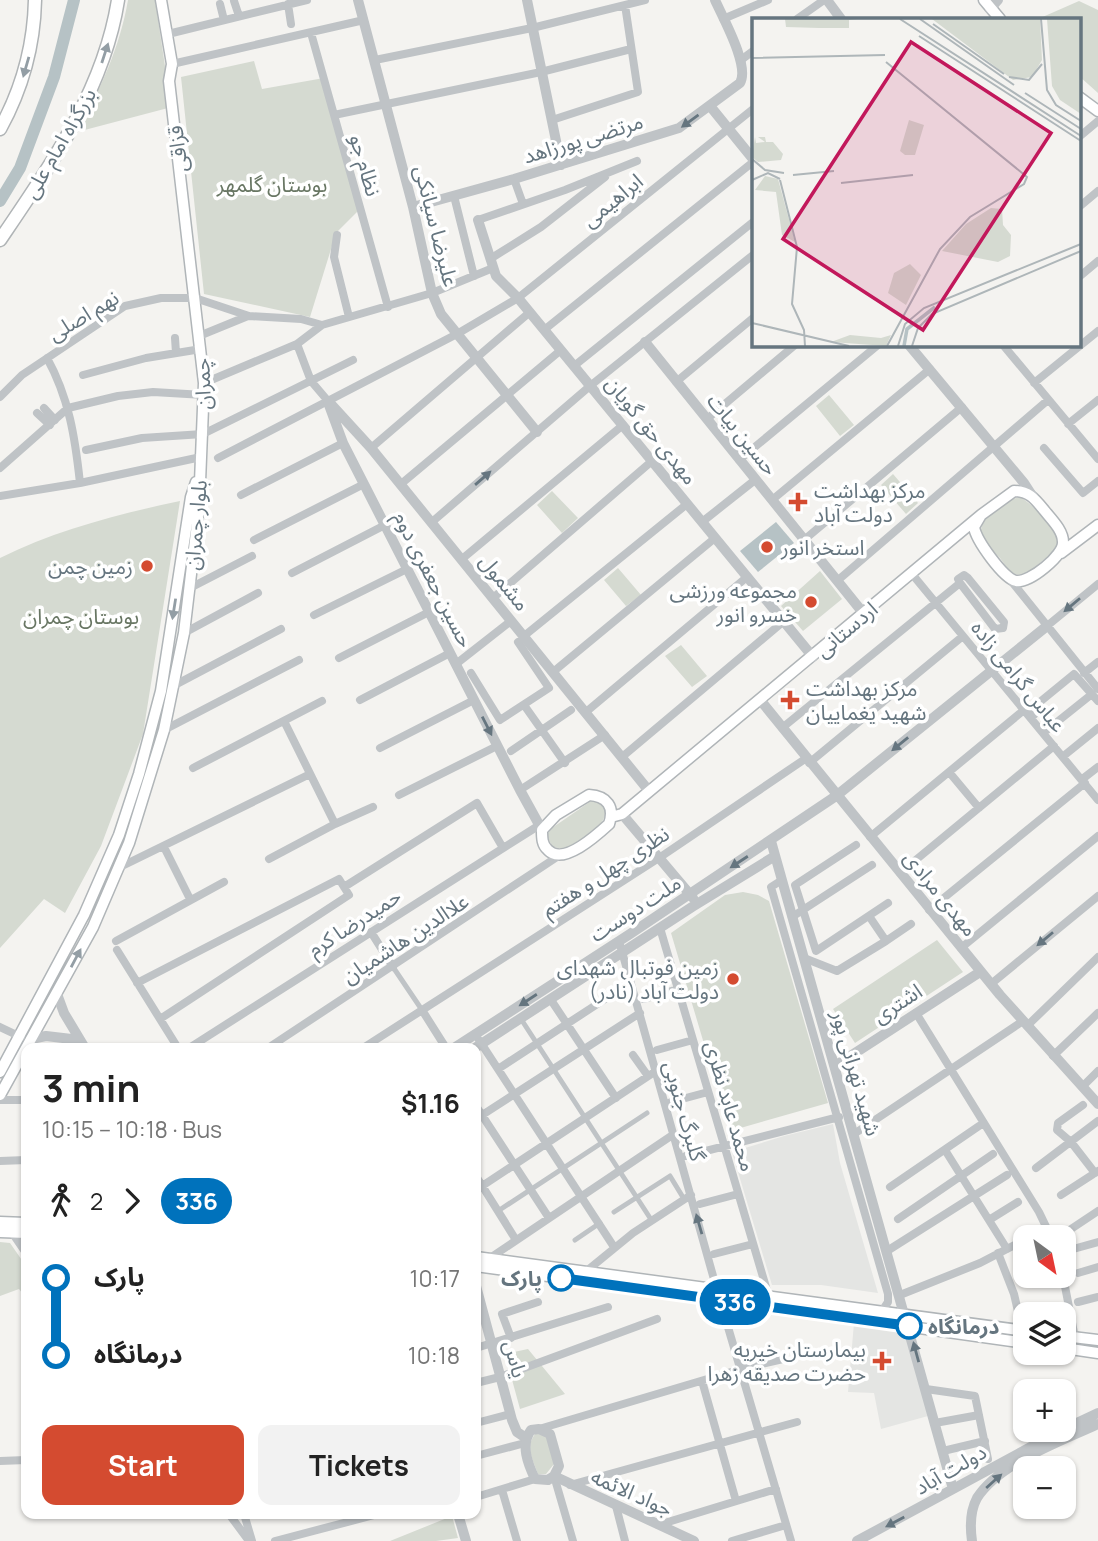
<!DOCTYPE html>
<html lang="en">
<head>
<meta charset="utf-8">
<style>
	body { margin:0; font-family:Manrope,"Noto Sans Arabic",sans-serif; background:#f2f2f2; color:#222; height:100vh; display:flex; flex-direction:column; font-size:26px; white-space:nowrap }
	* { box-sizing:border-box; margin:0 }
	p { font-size:23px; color:#767676 }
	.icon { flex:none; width:38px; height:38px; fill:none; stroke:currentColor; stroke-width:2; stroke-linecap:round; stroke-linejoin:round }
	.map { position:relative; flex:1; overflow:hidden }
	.panel { position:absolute; left:21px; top:1043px; width:460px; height:476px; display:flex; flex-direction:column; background:#fff; border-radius:14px; box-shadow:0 2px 5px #0004 }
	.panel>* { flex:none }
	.badge { padding:0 14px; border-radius:23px; font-size:24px; line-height:46px }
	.needle { width:46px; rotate:147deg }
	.fabs { position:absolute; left:1013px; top:1225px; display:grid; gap:14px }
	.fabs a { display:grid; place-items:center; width:63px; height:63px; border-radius:14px; background:#fff; box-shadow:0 2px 5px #0004; font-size:35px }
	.map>.badge { position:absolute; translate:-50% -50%; box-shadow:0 0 0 4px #fff }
	.legs { display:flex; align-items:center; gap:10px; height:77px; padding:0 21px; font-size:23px }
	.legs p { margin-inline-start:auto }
	.head { display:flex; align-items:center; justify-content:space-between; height:119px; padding:0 21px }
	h1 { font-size:38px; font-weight:700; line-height:52px }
	.primary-button { display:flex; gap:14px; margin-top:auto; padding:14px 21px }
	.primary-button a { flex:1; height:80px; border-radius:14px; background:#d44b30; color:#fff; font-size:28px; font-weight:700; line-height:80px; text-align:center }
	.primary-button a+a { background:#f2f2f2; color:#222 }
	ul { padding:0 21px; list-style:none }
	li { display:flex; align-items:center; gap:24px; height:77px; font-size:26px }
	li i { display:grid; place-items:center; width:10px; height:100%; margin:0 9px; background:currentColor }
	li i::after { content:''; width:18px; height:18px; margin:-9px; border:5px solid; border-radius:50%; background:#fff }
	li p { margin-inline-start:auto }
	li:first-child i { background:linear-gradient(#0000 50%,currentColor 0) }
	li:last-child i { background:linear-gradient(currentColor 50%,#0000 0) }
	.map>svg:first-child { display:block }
	.built { fill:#e4e5e3 }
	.green { fill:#d5dad1 }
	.water { fill:#b6c2c5 }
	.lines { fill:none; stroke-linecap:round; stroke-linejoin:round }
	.river { stroke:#b6c2c5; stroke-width:12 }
	.secondary-casing { stroke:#b0b5b8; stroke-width:13 }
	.trunk-casing { stroke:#b0b4b6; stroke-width:15 }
	.pedestrian { stroke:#bfc3c6; stroke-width:5 }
	.minor { stroke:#bfc3c6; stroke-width:8 }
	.tertiary { stroke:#bfc3c6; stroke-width:10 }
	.secondary { stroke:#fff; stroke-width:10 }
	.trunk { stroke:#fff; stroke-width:12 }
	.oneway { fill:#939ea5 }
	.oneway2 { fill:#65757f }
	.line-1-casing { stroke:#fff; stroke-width:16 }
	.line-1 { stroke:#0072bc; stroke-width:10 }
	.poi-dot { fill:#d44b30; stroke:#fff; stroke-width:2.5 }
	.stop-1-dot { fill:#fff; stroke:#0072bc; stroke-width:3.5 }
	.labels { text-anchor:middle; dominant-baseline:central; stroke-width:7; stroke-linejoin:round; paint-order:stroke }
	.street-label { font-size:21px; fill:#65757f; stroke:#fff }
	.park-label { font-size:21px; fill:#687663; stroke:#fff }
	.poi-label { font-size:21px; fill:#65757f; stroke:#fff; text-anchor:end }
	.stop-label { font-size:21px; font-weight:bold; fill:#65757f; stroke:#fff; text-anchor:end }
	.inset-river { fill:none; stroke:#b6c2c5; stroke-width:3.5 }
	.inset-road { fill:none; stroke:#aeb6b9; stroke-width:2 }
	.view { fill:#c2185b; fill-opacity:0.15; stroke:#c2185b; stroke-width:3.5 }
	.inset-edge { fill:none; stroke:#65757f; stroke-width:3.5 }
</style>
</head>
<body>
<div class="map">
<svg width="1098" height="1541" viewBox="0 0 1098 1541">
	<rect width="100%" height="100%" fill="#f4f3f0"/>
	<path class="built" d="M833 1124 840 1163 878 1293 821 1285H772L732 1152 784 1136Z
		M854 1323 906 1330 928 1416 881 1429 874 1393 848 1392Z"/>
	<path class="green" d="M128 0H155L165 66 168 108 77 132C100 90 120 47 128 0Z
		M1079 1 1098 10V93L1079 76V19H1038Z
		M254 61 262 89 324 78 362 207 336 233 310 317 204 294 181 77Z
		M829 395 854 425 840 436 816 406Z
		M893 474 918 503 906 514 881 485Z
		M552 491 578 518 562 533 537 505Z
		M1019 497C1030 501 1057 529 1058 540 1058 549 1053 552 1047 557 1039 563 1029 575 1020 575 1010 574 1005 565 1000 558 994 552 985 544 982 537 975 519 1005 501 1019 497Z
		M180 501 143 734 101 846 65 913 44 899 0 948V558C56 530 119 514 180 501Z
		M618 568 641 595 626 606 604 580Z
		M820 571 842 599 803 631 781 606Z
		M681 645 707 676 692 687 665 656Z
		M591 801H597L606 810C605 829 579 840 565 849L552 847 547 835 552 828Z
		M743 892 758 895 769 901 828 1103 730 1131 671 933 725 895Z
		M937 940 963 972 855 1043 833 1009Z
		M0 1242 10 1243 26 1266V1298L19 1289 0 1296Z
		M528 1349 565 1394 520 1409 505 1354Z
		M542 1433 547 1437 554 1464 546 1474H538C533 1460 525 1447 535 1434Z
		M452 1516 458 1538 436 1541H390Z"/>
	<path class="water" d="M776 522 794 543 758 572 740 551Z"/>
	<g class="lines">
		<path class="river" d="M0 201 20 168 54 77 74 0"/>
		<g class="secondary-casing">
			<path id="secondary" d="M984 0 1000 19
				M1079 97 1098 111
				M1014 491C1029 491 1035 499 1044 510 1051 519 1063 530 1063 542 1064 555 1030 583 1016 581 1003 578 976 540 974 527L981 515Z
				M1061 553 1098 525
				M589 795C607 796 615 807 609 824 597 835 563 866 548 850 542 845 542 838 542 830L556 815Z
				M611 817 622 814 981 515
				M0 1072 84 915 119 835 139 774 161 691 191 497 196 482
				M0 1095 93 927 129 843 164 730 184 633 199 507 204 383 169 81 172 64 161 0
				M0 1222 26 1223
				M0 1232 26 1233
				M476 1257 1026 1331
				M476 1266 1026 1343
				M1064 1336 1098 1340
				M1064 1348 1098 1353"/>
		</g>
		<g class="trunk-casing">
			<path id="trunk" d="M0 129C22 89 34 46 35 0
				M0 240C50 166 104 90 118 0"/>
		</g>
		<path class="pedestrian" d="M393 967 422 1010
			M521 1019 652 1221
			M498 1211 647 1113
			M614 1212 670 1176 684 1199
			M575 1240 600 1223"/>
		<path class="minor" d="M234 1 239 16
			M220 4 224 20
			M288 4 291 24
			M723 19 768 0
			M797 19 824 0
			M311 33 388 307
			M168 34 307 0
			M375 60 532 28 645 0
			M741 60 753 51
			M172 64 364 20
			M334 115 541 72 631 49
			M552 120 638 92 625 5
			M1079 137 1098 121
			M514 179 523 204
			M454 196 474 276
			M1079 207 1098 191
			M478 220 565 190 637 161
			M337 235 334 257 349 317
			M490 259 541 227 605 177
			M1079 277 1098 261
			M437 291 493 268
			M544 330 753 162
			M199 336 248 316
			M175 338 176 353
			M297 344 311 381 328 401
			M1003 345 1098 459
			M47 358C69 398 75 437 80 483
			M574 366 753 222
			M83 375 146 358 201 349
			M676 382 753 318
			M204 383 297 344 322 325 432 293
			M1034 383 1098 331
			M0 397 22 375 125 306 161 298H195L249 316 301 319 322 325
			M44 408 55 420
			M37 413 50 425
			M707 419 795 345
			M1068 424 1098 400
			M371 448 530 312
			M1044 448 1083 493 1098 481
			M86 450 142 438 203 434 353 360
			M218 458 457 334 518 298 753 109
			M739 460 878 345
			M0 468 68 408 118 396 153 392 204 395
			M401 484 561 350
			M241 495 343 443
			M0 496 80 483 201 457
			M772 500 930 369
			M432 522 590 386 753 255
			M702 522 755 480
			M254 540 364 484
			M804 540 962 407
			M462 559 623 425
			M292 573 385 525
			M912 574 1098 800
			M1008 577 1098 689
			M837 581 1048 400
			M190 588 252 556
			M493 598 652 461
			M314 615 407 569
			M1047 626 1098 584
			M184 633 258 593
			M524 636 687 504
			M339 658 429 612
			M456 664 511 621
			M553 672 715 538
			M471 673 500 720 549 688 518 642
			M1084 673 1098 662
			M175 685 281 629
			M360 700 450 653
			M524 705 565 763
			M586 712 747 577
			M1034 715 1030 710 1074 674 1098 701
			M284 721 335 824
			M782 728 960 583 958 579 964 575 968 578 1004 622 1003 628 995 629 960 583
			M164 730 299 660
			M1047 730 1092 694
			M380 748 474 700
			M511 751 571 710
			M1066 754 1098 728
			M622 757 784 621
			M809 763 963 636
			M193 768 322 701
			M949 772 979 808
			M1085 777 1098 767
			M520 790 605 735
			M399 795 497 746
			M870 837 1024 710
			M856 845 795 885 816 951 888 903
			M164 847 190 899
			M269 859 335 824 373 807
			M118 868 310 774
			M900 873 1054 746
			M782 880 771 887 888 1294V1302L882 1311
			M344 887 477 803 503 848
			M929 910 1085 783
			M869 916 886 941 911 924
			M792 917 872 865
			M660 928 768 1294
			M371 932 393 967
			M116 941 224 882
			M619 941 717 1290
			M961 948 1098 836
			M117 950 178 1048
			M804 958 837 971 886 941
			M137 983 339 879 349 895 160 1019
			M991 984 1098 896
			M644 999 678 989
			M551 1000 616 1098
			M422 1010 446 1048
			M916 1013 1039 1212 1051 1237
			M1027 1026 1098 957
			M0 1027 21 1037
			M479 1040 614 1247
			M189 1048 538 826
			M268 1048 560 855
			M363 1048 659 858 805 759
			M657 1050 693 1040
			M633 1055 648 1076
			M1053 1056 1098 1013
			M498 1069 605 999
			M1082 1087 1098 1071
			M0 1100H26
			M671 1102 708 1092
			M1083 1105 1058 1123 1057 1130 1071 1142 1095 1173
			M476 1106 549 1218
			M476 1119 640 1013
			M854 1134 1023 1021
			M945 1150 1007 1249
			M686 1156 839 1117
			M0 1161 26 1160
			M1036 1168 1098 1121
			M476 1176 516 1240
			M890 1187 979 1126
			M476 1190 656 1071
			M1061 1195 1098 1171
			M700 1204 738 1194
			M898 1219 993 1154
			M989 1220 1018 1202
			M13 1229V1234L26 1253
			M1071 1229 1098 1211
			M1029 1237 1040 1231
			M887 1251 1007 1175
			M1066 1251 1098 1242
			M998 1253 1014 1294 1020 1320
			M714 1254 753 1244
			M490 1258 674 1134
			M584 1273 633 1233 691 1195
			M1078 1273 1098 1267
			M1063 1276 1075 1338
			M900 1295 980 1263 1026 1239
			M720 1300 791 1541
			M1078 1302 1098 1297
			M511 1338 502 1314 538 1302
			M476 1348 608 1307
			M702 1381 736 1501
			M476 1383 500 1377 657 1319
			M926 1389 975 1396 988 1459
			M476 1423 510 1414
			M935 1423 979 1415
			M539 1429 741 1369 783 1359
			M943 1451 985 1441
			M476 1456 525 1443
			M0 1461 26 1460
			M554 1476 573 1541
			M570 1485 797 1422
			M502 1490 517 1541
			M476 1497 535 1479
			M616 1506 625 1541
			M229 1514 249 1541
			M244 1514 252 1541
			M658 1525 776 1489
			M275 1541 378 1514
			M732 1541 786 1525"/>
		<path class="tertiary" d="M358 0 413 207 432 293 441 314 537 432
			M527 0 561 165
			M827 0 841 19
			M990 9 998 0
			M710 106 753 159
			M413 207 514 179 679 128 740 83C750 66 723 18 715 0
			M478 220 496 276 518 298 813 657
			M645 342 864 614
			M909 345 1024 483 1033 497
			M328 401 371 448 649 791
			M329 405 343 443 520 790 542 830
			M761 701 1000 995 1098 1104
			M622 814 693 898
			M771 841 953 1489
			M57 994 64 1013 85 1048
			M31 1039 46 1036 80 1040
			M454 1048 630 934 836 796 1047 626
			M475 1048 692 907 775 856
			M835 1066 980 972
			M476 1286 512 1420 517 1432 526 1438
			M539 1429 550 1434 559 1466 554 1476 548 1480 535 1479C528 1464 520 1445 531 1430Z
			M1064 1429 1098 1413
			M554 1476 694 1541
			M458 1514 466 1541
			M857 1541 1062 1430
			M972 1541C970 1527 970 1511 977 1498 999 1463 1062 1441 1098 1424"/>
		<use href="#secondary" class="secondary"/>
		<use href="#trunk" class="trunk"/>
	</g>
	<defs><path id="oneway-solid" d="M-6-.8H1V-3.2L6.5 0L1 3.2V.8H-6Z" transform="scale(1.75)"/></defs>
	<g class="oneway">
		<use href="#oneway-solid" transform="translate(105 53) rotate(-72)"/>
		<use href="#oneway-solid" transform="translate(26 67) rotate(106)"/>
		<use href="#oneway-solid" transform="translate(174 609) rotate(99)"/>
		<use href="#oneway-solid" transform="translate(76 958) rotate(-62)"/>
	</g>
	<g class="oneway2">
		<use href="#oneway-solid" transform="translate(690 121) rotate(144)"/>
		<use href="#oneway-solid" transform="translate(483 478) rotate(-41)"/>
		<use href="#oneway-solid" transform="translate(1072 605) rotate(140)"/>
		<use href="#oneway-solid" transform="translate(487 726) rotate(63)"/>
		<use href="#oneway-solid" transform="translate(900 744) rotate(141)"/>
		<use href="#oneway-solid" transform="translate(739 862) rotate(147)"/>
		<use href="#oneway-solid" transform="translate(1045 939) rotate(140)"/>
		<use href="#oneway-solid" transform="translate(528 1000) rotate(147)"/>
		<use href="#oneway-solid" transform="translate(699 1224) rotate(-106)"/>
		<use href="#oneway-solid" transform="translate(916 1352) rotate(-105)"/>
		<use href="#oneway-solid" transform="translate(994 1481) rotate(-42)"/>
		<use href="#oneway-solid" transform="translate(895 1522) rotate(152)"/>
	</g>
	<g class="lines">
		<g class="line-1-casing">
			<path id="line-1" d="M561 1278 909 1326"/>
		</g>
		<use href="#line-1" class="line-1"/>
	</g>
	<g class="poi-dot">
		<path d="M794.5 491.5h7v7h7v7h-7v7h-7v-7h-7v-7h7z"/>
		<circle cx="767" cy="547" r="7"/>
		<circle cx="147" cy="566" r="7"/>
		<circle cx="811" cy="602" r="7"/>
		<path d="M786.5 689.5h7v7h7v7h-7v7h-7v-7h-7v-7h7z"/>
		<circle cx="733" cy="979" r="7"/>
		<path d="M878.5 1350.5h7v7h7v7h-7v7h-7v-7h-7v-7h7z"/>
	</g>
	<g class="stop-1-dot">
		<circle cx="561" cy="1278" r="12"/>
		<circle cx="909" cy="1326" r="12"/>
	</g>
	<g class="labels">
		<g class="street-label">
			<text transform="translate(583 138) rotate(-17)">مرتضی پورزاهد</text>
			<text transform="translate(59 143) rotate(-60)">بزرگراه امام علی</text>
			<text transform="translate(177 149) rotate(-97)">قزاقی</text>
			<text transform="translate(366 165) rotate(74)">نظام جو</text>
			<text transform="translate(612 200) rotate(-39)">ابراهیمی</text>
			<text transform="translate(437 226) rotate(76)">علیرضا سیانکی</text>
			<text transform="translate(83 315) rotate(-31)">نهم اصلی</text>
			<text transform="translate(202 384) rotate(-92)">چمران</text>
			<text transform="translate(652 430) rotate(51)">مهدی حق گویان</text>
			<text transform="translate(743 434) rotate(51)">حسین بیات</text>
			<text transform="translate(195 525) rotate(-85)">بلوار چمران</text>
			<text transform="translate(434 579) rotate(63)">حسین جعفری دوم</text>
			<text transform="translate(505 582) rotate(51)">مشمول</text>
			<text transform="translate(846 629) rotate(-40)">اردستانی</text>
			<text transform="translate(1019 676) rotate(51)">عباس گرامی زاده</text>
			<text transform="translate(605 871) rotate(-33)">نظری چهل و هفتم</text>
			<text transform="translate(941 893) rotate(51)">مهدی مرادی</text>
			<text transform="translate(635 908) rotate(-33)">ملت دوست</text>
			<text transform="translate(354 922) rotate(-33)">حمیدرضا کرم</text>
			<text transform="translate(405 938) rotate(-33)">علاالدین هاشمیان</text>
			<text transform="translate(897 1003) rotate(-33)">اشتری</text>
			<text transform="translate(857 1073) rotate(74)">شهید تهرانی پور</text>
			<text transform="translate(731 1106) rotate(74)">محمد عابد نظری</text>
			<text transform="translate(685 1111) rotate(74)">گلبرگ جنوبی</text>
			<text transform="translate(516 1359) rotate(75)">یاس</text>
			<text transform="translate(950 1469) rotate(-30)">دولت آباد</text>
			<text transform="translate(632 1492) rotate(24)">جواد الائمه</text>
		</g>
		<g class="park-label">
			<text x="272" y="184">بوستان گلمهر</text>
			<text x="81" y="616">بوستان چمران</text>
		</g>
		<g class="poi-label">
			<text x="814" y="490" text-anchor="start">مرکز بهداشت<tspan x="814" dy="24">دولت آباد</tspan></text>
			<text x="781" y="547" text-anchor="start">استخر انور</text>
			<text x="133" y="566">زمین چمن</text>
			<text x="797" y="590">مجموعه ورزشی<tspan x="797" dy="24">خسرو انور</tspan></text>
			<text x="806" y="688" text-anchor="start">مرکز بهداشت<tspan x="806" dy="24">شهید یغماییان</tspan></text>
			<text x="719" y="967">زمین فوتبال شهدای<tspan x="719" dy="24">دولت آباد (نادر)</tspan></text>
			<text x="866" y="1349">بیمارستان خیریه<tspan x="866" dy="24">حضرت صدیقه زهرا</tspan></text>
		</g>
		<g class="stop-label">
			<text x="542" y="1278">پارک</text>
			<text x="928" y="1326" text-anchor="start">درمانگاه</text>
		</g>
	</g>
	<g transform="translate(752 18)">
		<rect width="329" height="329" fill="#f4f3f0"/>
		<path d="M33 1H105L97 2V10H67L34 9ZM180 1H288L290 42 280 59 261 62ZM295 1H329V96L308 82 300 68ZM157 102 172 107 163 137H153L148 133ZM3 119 4 125 13 124 6 119H13L14 124H21L31 136 29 142 6 144 0 139ZM13 158 26 161 43 224 30 217 24 174 3 172ZM239 190 250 191 251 207 259 217 258 238 246 244 190 233 214 206ZM158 246 169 257 154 287 136 275 142 255ZM98 317 129 320 139 317 134 328 79 324Z" fill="#d5dad1"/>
		<path class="inset-river" d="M152 328 155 311 183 289"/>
		<path class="inset-road" d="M148 1 329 118M168 1 262 67M289 1 295 72 304 87 329 103M181 6 252 56M167 18 329 123M0 40 133 37M134 44 275 159 272 166 218 199 188 231 135 328M257 59 277 62 290 46M273 75 329 111M0 141 13 152 32 155M41 157 82 153M0 162 16 155 28 161M28 162 45 229 40 286 52 312 53 328M89 165 161 157M0 305 97 328M146 328 153 306 172 290 329 226M160 328 166 310 180 296 329 233"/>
		<path class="view" d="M159 24 299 115 171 312 31 221Z"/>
		<rect width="329" height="329" class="inset-edge"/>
	</g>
</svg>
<div class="fabs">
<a><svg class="needle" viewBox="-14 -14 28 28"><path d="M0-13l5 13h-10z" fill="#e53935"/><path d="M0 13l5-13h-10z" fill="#767676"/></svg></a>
<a><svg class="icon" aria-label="layers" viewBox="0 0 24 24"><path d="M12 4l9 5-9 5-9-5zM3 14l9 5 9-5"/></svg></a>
<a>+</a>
<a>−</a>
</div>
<b class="badge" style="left:735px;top:1302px;background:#0072bc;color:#fff">336</b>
<section class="panel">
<div class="head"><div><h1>3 min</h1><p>10:15 – 10:18 · Bus</p></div><b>$1.16</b></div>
<div class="legs"><svg class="icon" aria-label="walk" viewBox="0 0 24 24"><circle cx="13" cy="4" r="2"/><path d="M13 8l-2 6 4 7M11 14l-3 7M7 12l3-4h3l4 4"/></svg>2<svg class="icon" aria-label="forward" viewBox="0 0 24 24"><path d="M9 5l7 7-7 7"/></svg><b class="badge" style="background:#0072bc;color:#fff">336</b></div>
<ul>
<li><i style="color:#0072bc"></i><b>پارک</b><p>10:17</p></li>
<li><i style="color:#0072bc"></i><b>درمانگاه</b><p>10:18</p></li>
</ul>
<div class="primary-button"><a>Start</a><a>Tickets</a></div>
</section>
</div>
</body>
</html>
